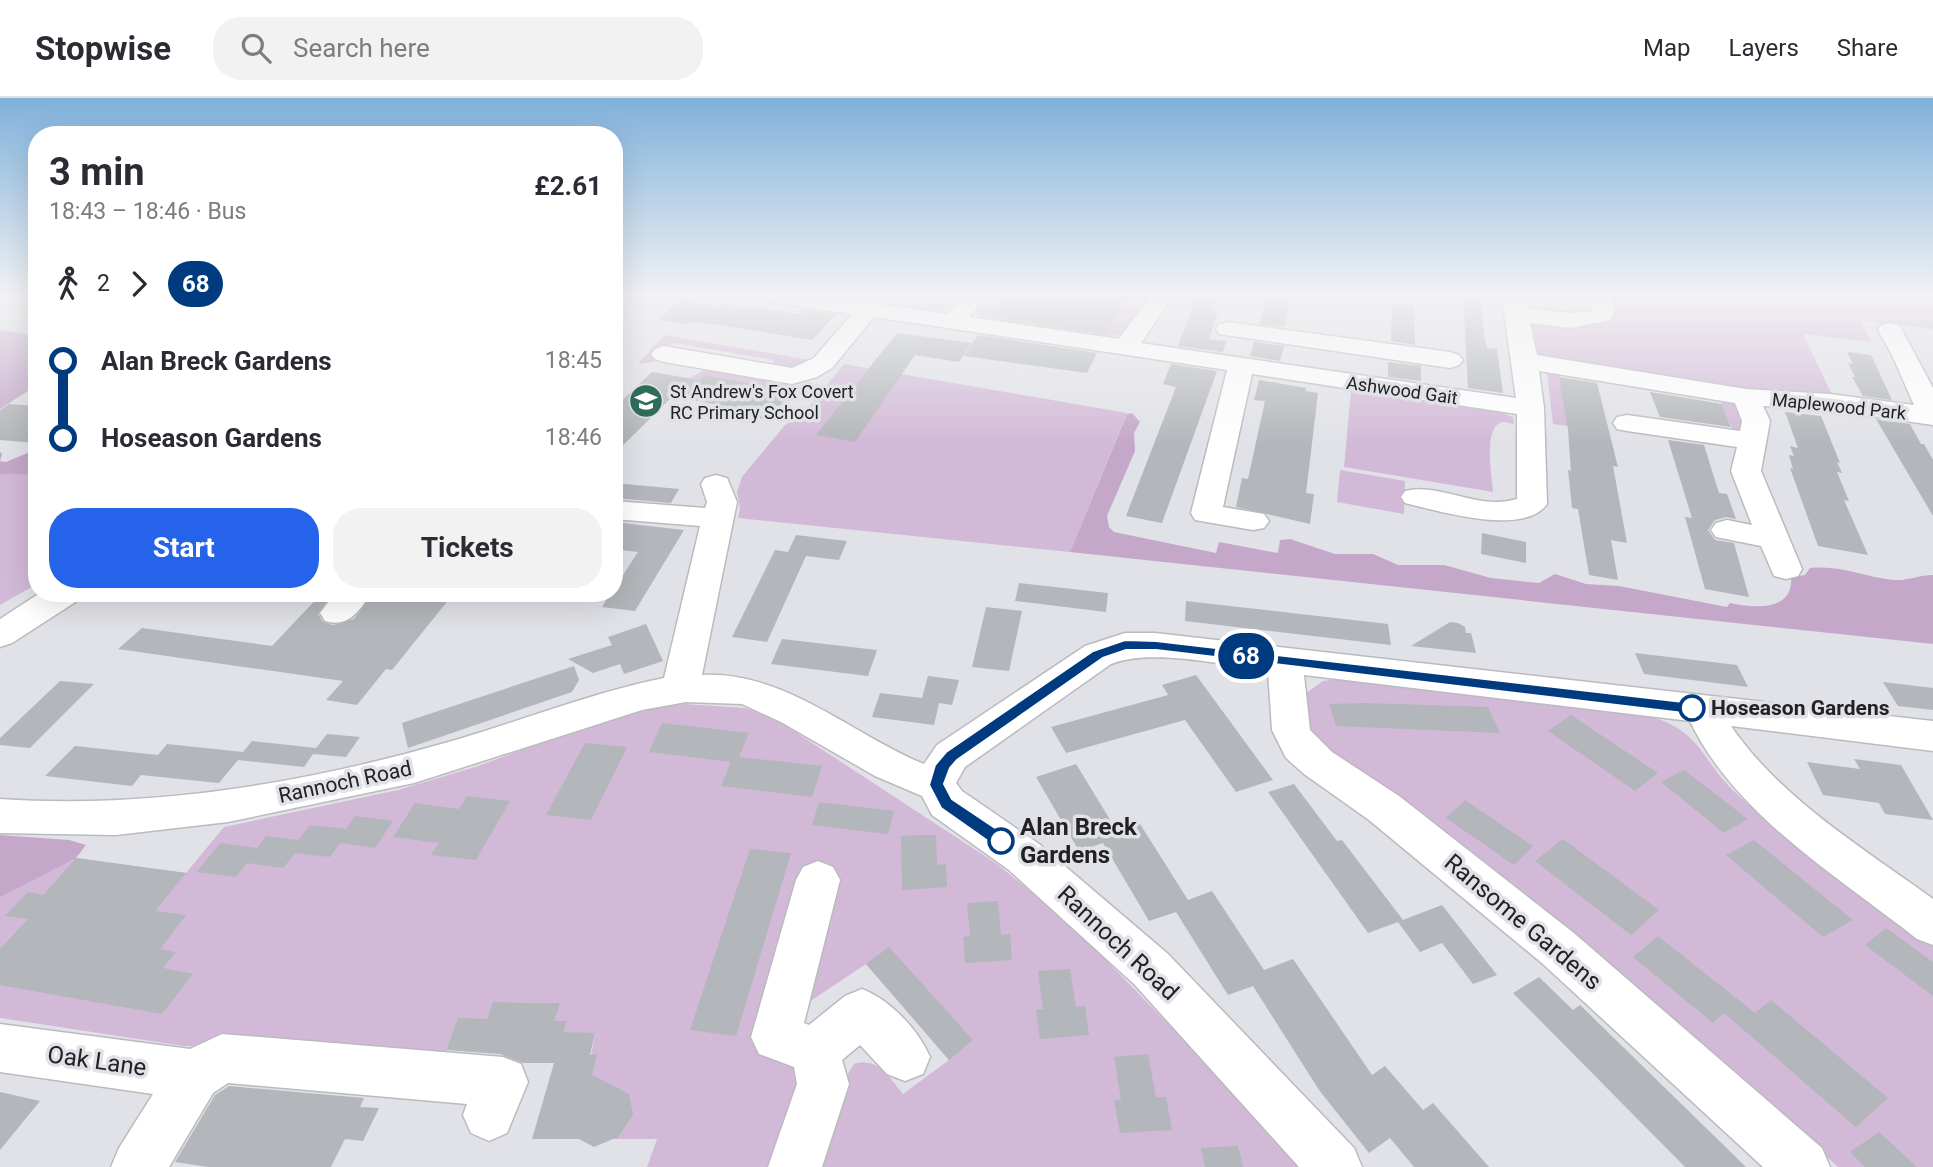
<!DOCTYPE html>
<html lang="en">
<head>
<meta charset="utf-8">
<style>
	body { margin:0; font-family:Roboto,sans-serif; background:#f2f2f3; color:#2b2b33; height:100vh; display:flex; flex-direction:column; font-size:26px; white-space:nowrap }
	* { box-sizing:border-box; margin:0 }
	p { font-size:23px; color:#7c7c81 }
	.icon { flex:none; width:38px; height:38px; fill:none; stroke:currentColor; stroke-width:2; stroke-linecap:round; stroke-linejoin:round }
	.map { position:relative; flex:1; overflow:hidden }
	.panel { position:absolute; left:28px; top:28px; width:595px; height:476px; display:flex; flex-direction:column; background:#fff; border-radius:28px; box-shadow:0 7px 28px #0002 }
	.panel>* { flex:none }
	.badge { padding:0 14px; border-radius:23px; font-size:24px; line-height:46px }
	.map>.badge { position:absolute; translate:-50% -50%; box-shadow:0 0 0 4px #fff }
	.legs { display:flex; align-items:center; gap:10px; height:77px; padding:0 21px; font-size:23px }
	.legs p { margin-inline-start:auto }
	.overview { display:flex; align-items:center; justify-content:space-between; height:119px; padding:0 21px }
	h1 { font-size:38px; font-weight:700; line-height:52px }
	.action { display:flex; gap:14px; margin-top:auto; padding:14px 21px }
	.action a { flex:1; height:80px; border-radius:28px; background:#2563eb; color:#fff; font-size:28px; font-weight:700; line-height:80px; text-align:center }
	.action a+a { background:#f2f2f3; color:#2b2b33 }
	ul { padding:0 21px; list-style:none }
	li { display:flex; align-items:center; gap:24px; height:77px; font-size:26px }
	li i { display:grid; place-items:center; width:10px; height:100%; margin:0 9px; background:currentColor }
	li i::after { content:''; width:18px; height:18px; margin:-9px; border:5px solid; border-radius:50%; background:#fff }
	li p { margin-inline-start:auto }
	li:first-child i { background:linear-gradient(#0000 50%,currentColor 0) }
	li:last-child i { background:linear-gradient(currentColor 50%,#0000 0) }
	header { display:flex; align-items:center; gap:42px; box-sizing:border-box; height:98px; padding:0 35px; background:#fff; border-bottom:2px solid #e1e1e2 }
	header strong { font-size:33px }
	nav { display:flex; gap:38px; margin-inline-start:auto; font-size:24px }
	.search { width:490px; height:63px; background:#f2f2f3; display:flex; align-items:center; gap:18px; box-sizing:border-box; padding:0 24px; border-radius:28px; color:#7c7c81; font-size:26px }
	.map>svg:first-child { display:block }
	.green { fill:#d2b9d7 }
	.forest { fill:#c5a7ca }
	.building { fill:#b3b6ba }
	.lines { fill:none; stroke-linecap:round; stroke-linejoin:round }
	.minor-casing { stroke:#bababf; stroke-width:3 }
	.minor { fill:#fff; fill-rule:evenodd }
	.line-1 { fill:#003b80; stroke:#fff; stroke-width:2 }
	.stop-1-dot { fill:#fff; stroke:#003b80; stroke-width:3.5 }
	.labels { text-anchor:middle; dominant-baseline:central; stroke-width:7; stroke-linejoin:round; paint-order:stroke }
	.far-street-label { font-size:18px; fill:#222224; stroke:#e1e2e7 }
	.far-poi-label { font-size:18px; fill:#222224; stroke:#e1e2e7; text-anchor:start }
	.stop-label { font-size:21px; font-weight:bold; fill:#222224; stroke:#e1e2e7; text-anchor:start }
	.street-label { font-size:21px; fill:#222224; stroke:#e1e2e7 }
	.near-stop-label { font-size:24px; font-weight:bold; fill:#222224; stroke:#e1e2e7; text-anchor:start }
	.near-street-label { font-size:24px; fill:#222224; stroke:#e1e2e7 }
</style>
</head>
<body>
<header>
<strong>Stopwise</strong>
<div class="search"><svg class="icon" aria-label="search" viewBox="0 0 24 24"><circle cx="10" cy="10" r="6"/><path d="M15 15l6 6"/></svg>Search here</div>
<nav><a>Map</a><a>Layers</a><a>Share</a></nav>
</header>
<div class="map">
<svg width="1933" height="1069" viewBox="0 0 1933 1069">
	<rect width="100%" height="100%" fill="#e1e2e7"/>
	<path class="green" d="M815 197H962L948 210 925 214Z
		M987 197H1153L1121 236 1104 240 988 222 975 213Z
		M1608 197H1859L1933 204V231L1860 222 1872 244 1803 236 1835 303 1554 265 1534 256 1530 226 1537 223 1575 227 1596 226 1612 221 1613 211Z
		M664 237 815 263 797 271 773 268V262L675 245 664 250 653 264 638 266Z
		M844 266 1127 315 1070 454 738 420 740 410 737 394 742 379 784 328 808 310Z
		M710 268 794 283 793 293 704 277 699 282 689 281Z
		M1547 275 1720 300 1735 306 1740 322 1746 326 1745 333H1733L1720 301 1560 277 1568 328 1553 326Z
		M1351 293 1502 315 1513 319 1514 326C1509 325 1502 322 1498 326 1484 337 1492 378 1493 394L1344 369Z
		M1340 372 1405 383 1404 416 1337 404Z
		M0 376 37 377V486L0 507Z
		M1339 581 1649 618C1703 633 1701 664 1738 697 1799 751 1868 797 1933 846V1069H1838L1709 952 1591 851 1341 670 1306 631 1305 596 1323 583Z
		M685 606 745 610 774 620 997 766 1074 829 1208 967 1300 1069H818L843 984 854 966C879 959 888 978 903 996L949 962 866 866 800 910 837 781 809 780 763 955 798 961 804 977 776 1069H647L657 1041H575L595 936 563 934 554 923 559 905 494 904 487 921H458L445 954 184 948 0 920V737L76 760 186 775 224 729 398 692 475 669 608 621 648 609Z"/>
	<path class="forest" d="M0 232 37 238V287L0 311Z
		M1132 315 1140 324 1134 335 1135 353 1107 418 1109 429 1114 434 1216 455 1219 444 1278 455 1280 442 1290 441 1335 456H1373L1398 467H1444L1491 480 1539 485 1555 476 1586 486 1619 488 1727 509 1730 505C1753 510 1794 514 1791 479L1805 477 1810 470C1842 467 1864 479 1894 482 1907 483 1920 477 1933 477V546L1070 454 1127 316Z
		M37 351V377L0 376V354L2 356 0 363 6 364Z
		M0 737 69 742 86 747 76 760 0 799Z"/>
	<path class="building" d="M1005 197H1047L1085 202 1088 197H1125L1106 236 990 219Z
		M1197 197H1219L1214 213 1218 214 1209 241 1226 243 1223 254 1178 248Z
		M1267 197H1291L1285 229 1260 226Z
		M1463 197H1481L1484 238 1487 250 1497 251 1503 295 1468 290Z
		M680 202 719 209 722 206 747 210 749 208 801 216V211L836 216 812 242 719 227 694 224 686 226 658 221Z
		M1392 206 1414 208 1415 247 1391 243Z
		M897 235 972 245 959 264 915 257 855 344 816 337Z
		M978 237 1097 255 1087 275 964 258Z
		M1254 244 1284 248 1280 263 1250 258Z
		M1847 254 1871 257 1892 302 1863 298 1852 279H1855L1848 265 1853 266Z
		M1388 264 1421 268V283L1388 279Z
		M1171 266 1217 273 1162 425 1126 418 1176 289 1163 286Z
		M652 274 699 282 704 277 793 293 768 322 713 312 718 307 673 298 614 356V310Z
		M1559 279 1597 285 1618 369 1613 368 1627 445 1611 442 1618 482 1589 477 1578 411 1572 410 1568 372 1571 373 1568 332Z
		M1259 282 1306 290V293L1318 295 1306 395 1314 396 1310 426 1236 409 1242 380 1248 381 1265 303 1254 302Z
		M1650 294 1722 306 1731 329 1660 319Z
		M9 306 37 308V345L0 342V312Z
		M1785 314 1821 318 1840 365 1837 364 1842 375 1837 374 1849 403 1844 402 1868 457 1818 448 1790 370 1793 371 1789 357 1794 358 1790 348 1798 350Z
		M1876 321 1910 326 1921 346H1924L1933 362V418Z
		M1668 342 1704 347 1719 395 1727 396 1736 421 1726 419 1715 422 1708 432 1715 442 1734 445 1749 499 1705 491 1685 419 1692 420Z
		M614 385 679 391 671 405 614 400Z
		M614 424 684 432 635 513 602 509 611 495H614V491L638 454 614 451Z
		M1482 435 1526 444V465L1481 456Z
		M796 437 847 443 839 462 806 458 767 544 732 539 775 452 788 454Z
		M1019 485 1108 495 1106 514 1015 503Z
		M322 495H332L318 516 323 524 333 527 354 521 373 495H454L392 572 386 571 357 607 326 602 343 583 118 551 142 530 272 548Z
		M1186 503 1388 526 1391 547 1185 523Z
		M986 509 1022 513 1009 573 972 569Z
		M1450 524 1458 525 1465 529 1466 535H1471L1476 555 1411 548Z
		M646 526 663 563 624 576 620 566 593 575 568 561 612 547 608 539Z
		M782 541 877 552 868 578 771 566Z
		M1635 555 1737 567 1748 589 1644 576Z
		M574 568 579 582 572 594 408 650 402 625Z
		M1196 577 1273 682 1236 694 1185 622 1066 655 1051 629 1168 597 1162 587Z
		M928 578 959 582 952 607 939 605 934 627 872 619 880 595 922 600Z
		M60 583 94 586 30 650 0 647V640Z
		M1883 584 1933 590V612L1898 608Z
		M1365 605 1488 609 1500 635 1336 628 1329 606Z
		M1571 617 1658 675 1635 693 1548 633Z
		M662 625 749 635 739 659 822 668 812 699 721 688 731 664 649 654Z
		M327 636 360 639 346 659 313 656 304 669 238 662 219 685 141 677 132 688 45 678 75 648 158 657 167 646 243 654 252 643 316 650Z
		M585 645 627 649 591 722 546 717Z
		M1854 661 1901 667 1933 722 1885 716 1879 705 1823 697 1807 664 1860 671Z
		M1076 666 1117 733 1140 726 1188 802 1212 793 1264 872 1293 861 1372 977 1385 968 1423 1012 1433 1005 1489 1069H1414L1390 1040 1369 1055 1319 992 1253 888 1228 897 1176 814 1149 823 1103 745 1079 753 1036 679Z
		M1684 672 1748 721 1724 735 1661 684Z
		M1294 686 1337 743 1342 742 1403 822 1442 807 1497 877 1473 886 1442 845 1420 854 1398 824 1368 835 1268 694Z
		M467 698 510 703 476 762 431 757 439 745 393 739 415 705 459 711Z
		M1465 702 1533 748 1514 767 1446 720Z
		M819 704 894 713 888 736 812 727Z
		M355 718 393 723 375 750 340 745 330 759 295 755 283 770 247 765 236 779 197 774 220 745 257 750 266 738 298 742 310 727 346 731Z
		M921 737H936L937 767 946 766 947 789 902 792 901 738Z
		M1563 741 1659 812 1631 837 1535 763Z
		M1754 742 1853 822 1823 839 1726 757Z
		M750 751 791 755 736 938 690 932Z
		M76 760 186 775 155 813 186 817 160 851 176 854 163 870 193 876 162 916 0 887V851L28 821 5 818 28 794 43 797Z
		M998 803 1001 837 1010 836 1012 862 965 865 963 839 970 838 967 805Z
		M1886 830 1933 864V898L1865 847Z
		M1658 838 1755 915 1771 902 1888 1000 1856 1029 1724 915 1713 925 1633 859Z
		M889 849 973 942 949 962 866 866Z
		M1070 871 1076 909 1085 908 1089 937 1040 941 1036 911H1043L1038 873Z
		M1539 879 1573 912 1580 907 1746 1069H1685L1513 895Z
		M493 904 560 905 554 923H567L563 934 595 935 590 957 597 956 592 977 629 996 633 1017 618 1039 594 1049 579 1041H532L554 965H523L500 956 446 952 458 920 487 921Z
		M1148 956 1156 999H1166L1172 1032 1120 1035 1114 1002H1121L1114 959Z
		M229 988 364 1000 360 1009 379 1010 363 1043 345 1041 331 1069H208L175 1064 215 997Z
		M0 994 40 1003 0 1052Z
		M1879 1034 1917 1069H1865L1850 1054Z
		M1238 1048 1243 1069H1205L1201 1050Z"/>
	<g class="lines">
		<g class="minor-casing">
			<path id="minor" d="M761 197H817L948 216 963 197H986L970 219 1119 241 1151 197H1174L1141 245 1516 300 1502 201 1505 197H1527V210L1571 215 1592 213 1589 197H1611L1616 209 1611 222 1571 230 1530 225 1537 257 1746 291 1830 296 1914 307 1892 257 1878 232 1881 227 1890 225 1899 227 1902 232 1933 290V327L1830 312 1763 308 1770 323 1761 373 1802 471 1798 478 1786 481 1774 478 1761 448 1716 439 1711 432 1716 425 1727 422 1752 427 1731 373 1737 349 1627 333 1617 331 1613 325 1617 319 1627 317 1740 333 1742 323 1735 305 1539 273 1544 310 1547 406C1524 439 1438 413 1405 405L1401 399 1405 393C1440 384 1478 413 1517 401V316L1252 276 1223 409 1264 416 1269 423 1264 430 1253 432 1195 422 1191 415 1227 272 874 219 832 270 817 279 792 286 664 264 655 261 651 256 655 251 664 248 792 270 814 260 852 216 772 204 764 202Z
				M1228 224 1450 254 1459 257 1463 262 1459 267 1450 270 1219 236 1216 231 1219 226Z
				M716 377 727 380 737 404 702 577C785 573 851 636 924 666L937 647 1085 548 1125 535H1155L1933 623V653L1731 628C1781 701 1863 750 1933 801V847L1917 841C1838 779 1734 716 1690 623L1304 577 1310 632 1332 654 1399 698 1575 836 1822 1050 1830 1069H1763L1543 866 1369 722 1304 676 1286 660 1272 632 1268 573C1223 567 1152 550 1111 566L965 669 956 685 962 693 1039 746 1168 856 1354 1050 1362 1069H1299L1134 886 1009 772 932 717 922 698 875 678 781 624 742 606 686 604 642 612 414 685 228 724 116 737 0 735V701C149 711 302 686 445 645 519 624 590 595 664 580L700 428 614 421V403L705 410 707 404 701 386 705 380Z
				M40 495H82L77 503 12 545 0 549V521Z
				M335 495H371C359 514 348 530 325 523L320 515Z
				M818 763 833 769 840 782 804 925 809 927 845 898 862 891C890 902 918 931 930 959L923 976 905 983 887 976 860 947 842 962 849 986 822 1069H768L797 986 794 969 759 956 751 939 796 782 803 769Z
				M0 926 190 951 222 936 503 959 521 966 528 984 507 1035 489 1043 471 1035 463 1017 467 1006 228 985 213 995 169 1069H111L119 1050 153 996 0 974Z"/>
		</g>
		<use href="#minor" class="minor"/>
	</g>
	<linearGradient id="sky" x2="0" y2="1"><stop stop-color="#7fb1db"/><stop offset="0.57" stop-color="#f2f2f4"/><stop offset="1" stop-color="#f2f2f4" stop-opacity="0"/></linearGradient>
	<rect width="1933" height="346" fill="url(#sky)"/>
	<path class="line-1" d="M1125 542 1156 543 1692 605 1700 610 1692 616 1156 552H1126L1103 560 957 662 950 670 944 686 952 701 1007 738 1009 743 1007 748H995L941 710 929 687 935 667 946 654 1093 553Z"/>
	<defs>
		<g id="school-disc" transform="scale(1.75)"><circle r="9.5" fill="#2f6d5a" stroke="#e1e2e7"/><path d="M0-5L7-2L0 1L-7-2ZM-4 1L0 2.5L4 1V4Q0 6-4 4Z" fill="#fff"/></g>
	</defs>
	<g fill-rule="evenodd">
		<use href="#school-disc" x="646" y="303"/>
	</g>
	<g class="stop-1-dot">
		<circle cx="1692" cy="610" r="12"/>
		<circle cx="1001" cy="743" r="12"/>
	</g>
	<g class="labels">
		<g class="far-street-label">
			<text transform="translate(1402 292) rotate(8)">Ashwood Gait</text>
			<text transform="translate(1839 308) rotate(6)">Maplewood Park</text>
		</g>
		<g class="far-poi-label">
			<text x="670" y="293">St Andrew's Fox Covert<tspan x="670" dy="21">RC Primary School</tspan></text>
		</g>
		<g class="stop-label">
			<text x="1711" y="610">Hoseason Gardens</text>
		</g>
		<g class="street-label">
			<text transform="translate(345 684) rotate(-12)">Rannoch Road</text>
		</g>
		<g class="near-stop-label">
			<text x="1020" y="729">Alan Breck<tspan x="1020" dy="28">Gardens</tspan></text>
		</g>
		<g class="near-street-label">
			<text transform="translate(1523 824) rotate(40)">Ransome Gardens</text>
			<text transform="translate(1118 845) rotate(43)">Rannoch Road</text>
			<text transform="translate(97 963) rotate(8)">Oak Lane</text>
		</g>
	</g>
</svg>
<b class="badge" style="left:1246px;top:558px;background:#003b80;color:#fff">68</b>
<section class="panel">
<div class="overview"><div><h1>3 min</h1><p>18:43 – 18:46 · Bus</p></div><b>£2.61</b></div>
<div class="legs"><svg class="icon" aria-label="walk" viewBox="0 0 24 24"><circle cx="13" cy="4" r="2"/><path d="M13 8l-2 6 4 7M11 14l-3 7M7 12l3-4h3l4 4"/></svg>2<svg class="icon" aria-label="forward" viewBox="0 0 24 24"><path d="M9 5l7 7-7 7"/></svg><b class="badge" style="background:#003b80;color:#fff">68</b></div>
<ul>
<li><i style="color:#003b80"></i><b>Alan Breck Gardens</b><p>18:45</p></li>
<li><i style="color:#003b80"></i><b>Hoseason Gardens</b><p>18:46</p></li>
</ul>
<div class="action"><a>Start</a><a>Tickets</a></div>
</section>
</div>
</body>
</html>
